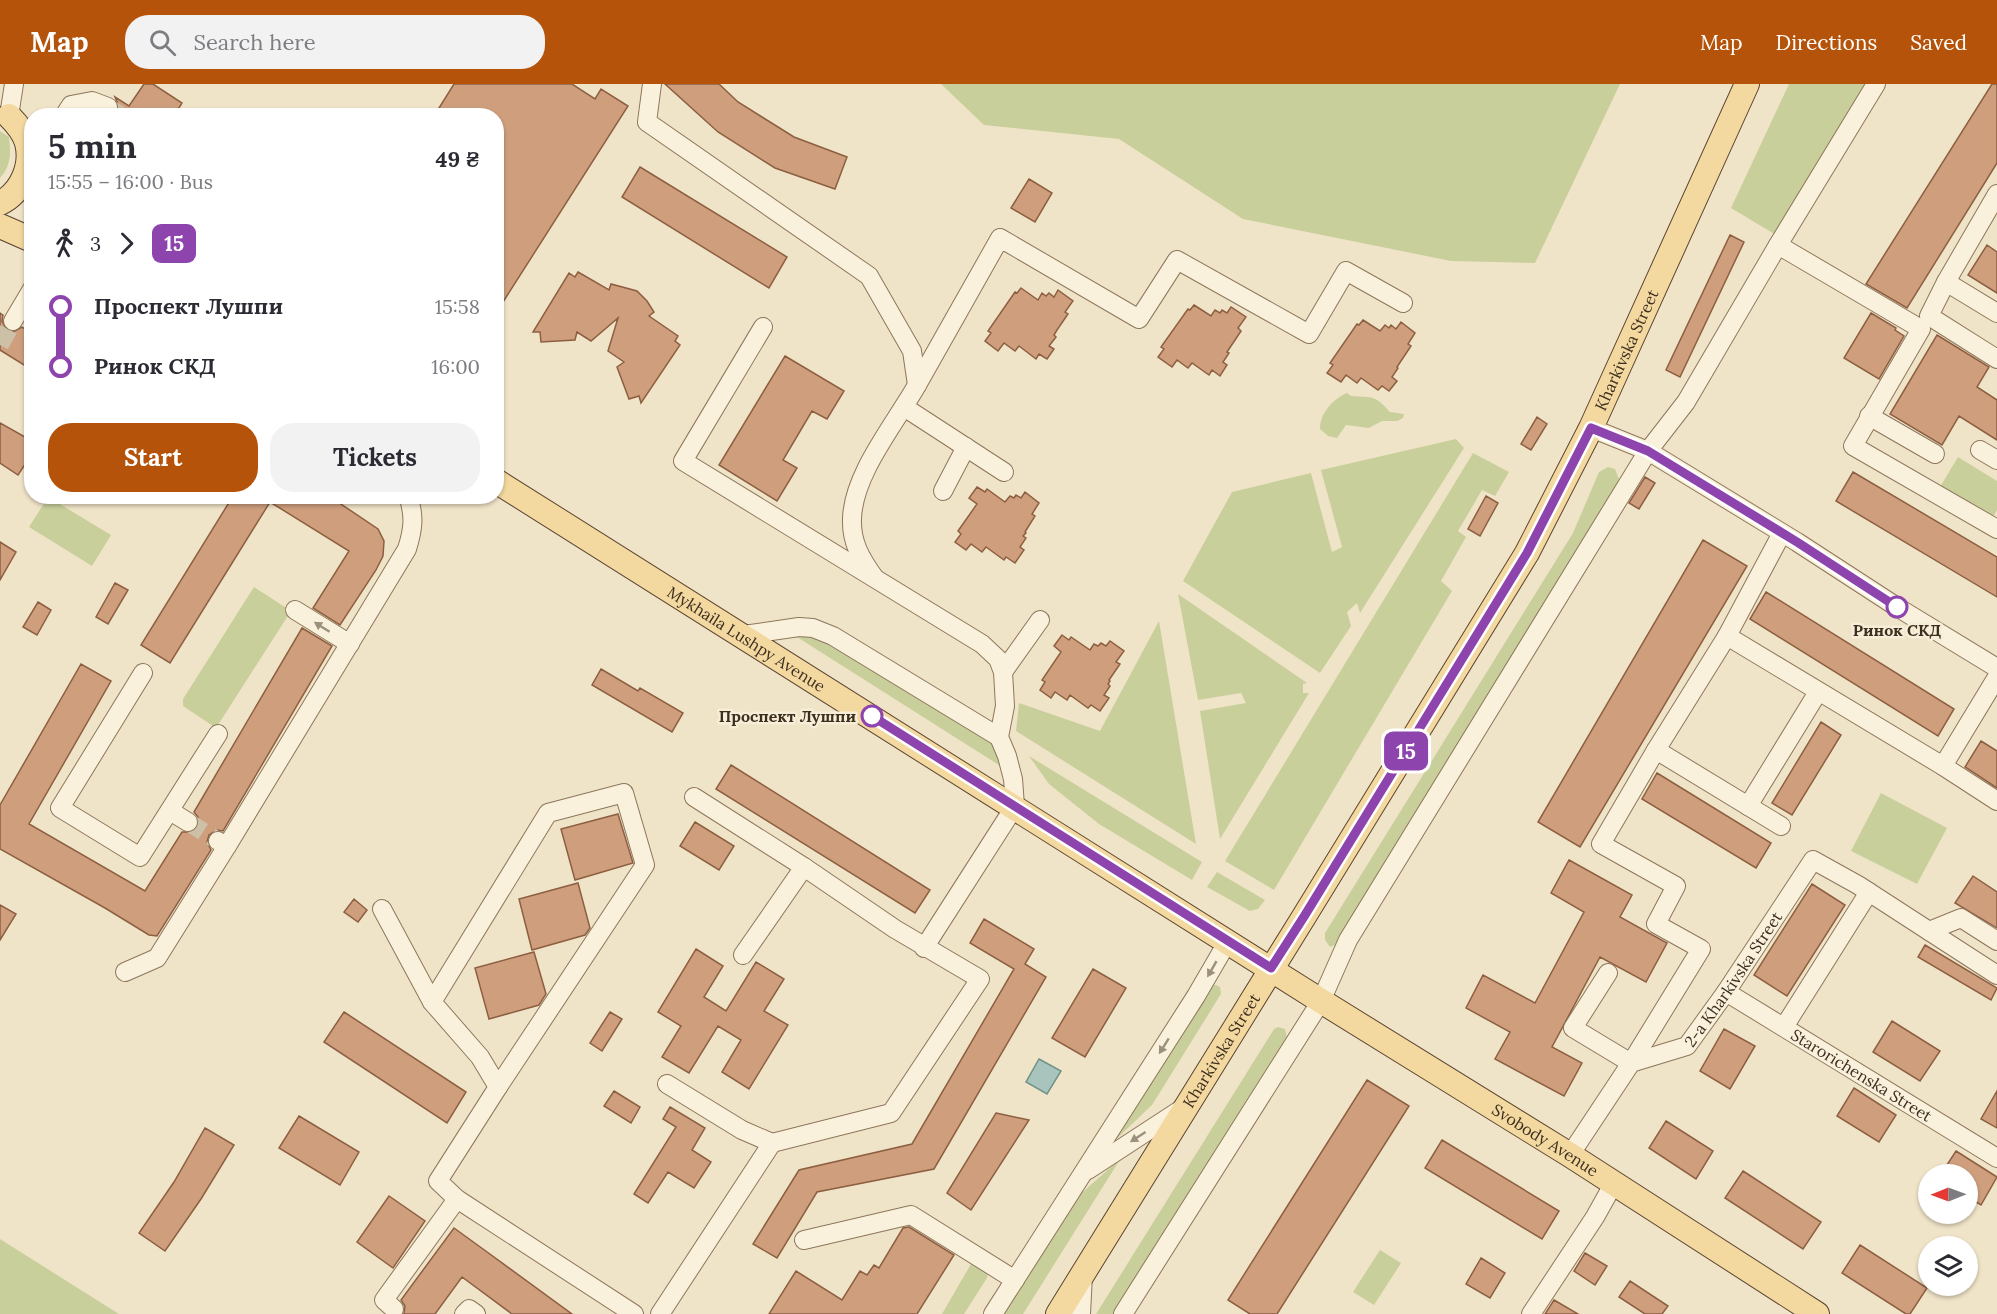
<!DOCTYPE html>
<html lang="en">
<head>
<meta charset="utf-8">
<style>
	body { margin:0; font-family:Lora,serif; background:#f2f2f3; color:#2b2b33; height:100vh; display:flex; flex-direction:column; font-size:22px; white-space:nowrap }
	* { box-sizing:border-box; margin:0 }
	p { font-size:20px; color:#7c7c81 }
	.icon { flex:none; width:33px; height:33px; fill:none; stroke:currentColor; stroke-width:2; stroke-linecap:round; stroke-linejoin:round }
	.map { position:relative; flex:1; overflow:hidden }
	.panel { position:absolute; left:24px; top:24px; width:480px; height:396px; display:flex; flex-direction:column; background:#fff; border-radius:24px; box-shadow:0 2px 4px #0004 }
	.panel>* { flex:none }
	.badge { padding:0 12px; border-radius:9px; font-size:21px; line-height:39px }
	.needle { width:39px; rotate:269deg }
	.buttons { position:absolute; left:1918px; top:1080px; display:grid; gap:12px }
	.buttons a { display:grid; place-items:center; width:60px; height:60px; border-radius:50%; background:#fff; box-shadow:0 2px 4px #0004; font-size:30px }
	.map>.badge { position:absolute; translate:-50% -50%; box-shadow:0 0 0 3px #fff }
	.legs { display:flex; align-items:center; gap:9px; height:66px; padding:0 24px; font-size:20px }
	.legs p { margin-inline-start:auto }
	.headline { display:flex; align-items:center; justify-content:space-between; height:102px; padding:0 24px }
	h1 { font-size:33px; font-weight:800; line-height:45px }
	.primary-button { display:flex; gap:12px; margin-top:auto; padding:12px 24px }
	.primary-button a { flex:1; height:69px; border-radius:24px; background:#b45309; color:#fff; font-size:24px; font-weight:800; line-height:69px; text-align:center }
	.primary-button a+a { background:#f2f2f3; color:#2b2b33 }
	ul { padding:0 24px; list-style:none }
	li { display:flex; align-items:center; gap:21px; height:60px; font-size:22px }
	li i { display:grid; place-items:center; width:9px; height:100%; margin:0 8px; background:currentColor }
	li i::after { content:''; width:15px; height:15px; margin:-8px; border:4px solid; border-radius:50%; background:#fff }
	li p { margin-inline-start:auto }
	li:first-child i { background:linear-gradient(#0000 50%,currentColor 0) }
	li:last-child i { background:linear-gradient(currentColor 50%,#0000 0) }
	header { display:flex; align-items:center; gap:36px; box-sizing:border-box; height:84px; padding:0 30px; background:#b45309; color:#fff }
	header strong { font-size:28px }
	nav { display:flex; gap:33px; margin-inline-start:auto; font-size:21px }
	.search { width:420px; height:54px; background:#f2f2f3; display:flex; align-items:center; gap:15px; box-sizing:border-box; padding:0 21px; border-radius:24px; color:#7c7c81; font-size:22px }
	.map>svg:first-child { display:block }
	.green { fill:#c9cf9b }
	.water { fill:#a9c4bc; stroke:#6f938a; stroke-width:1.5 }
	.building { fill:#cf9f7d; stroke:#8d5f41; stroke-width:1.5 }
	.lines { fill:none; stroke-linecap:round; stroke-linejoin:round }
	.minor-tunnel { stroke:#ccc0a6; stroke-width:18; stroke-dasharray:18 9; stroke-linecap:butt }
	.minor-casing { stroke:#8d765c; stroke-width:20 }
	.major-casing { stroke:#5b4430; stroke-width:26 }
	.minor { stroke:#faf1dc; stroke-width:18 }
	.major { stroke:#f3d9a0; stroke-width:24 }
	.oneway { fill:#9c907e }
	.line-1-casing { stroke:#fff; stroke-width:14 }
	.line-1 { stroke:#8e44ad; stroke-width:9 }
	.stop-1-dot { fill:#fff; stroke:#8e44ad; stroke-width:3 }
	.labels { text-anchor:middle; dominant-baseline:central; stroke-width:5; stroke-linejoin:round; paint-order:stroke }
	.street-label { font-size:16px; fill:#3d2e20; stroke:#f7eed8 }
	.stop-label { font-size:16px; font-weight:bold; fill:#3d2e20; stroke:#f7eed8 }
</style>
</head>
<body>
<header>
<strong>Map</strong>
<div class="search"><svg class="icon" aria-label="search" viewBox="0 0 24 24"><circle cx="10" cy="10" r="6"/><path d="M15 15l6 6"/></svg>Search here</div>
<nav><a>Map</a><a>Directions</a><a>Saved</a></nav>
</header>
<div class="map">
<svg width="1997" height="1230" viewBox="0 0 1997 1230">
	<rect width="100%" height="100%" fill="#f0e4c8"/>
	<path class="green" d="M941 0H1620L1535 179 1451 177 1243 135 1119 55 984 41Z
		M1789 0H1868L1776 151 1731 124Z
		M0 47 9 53C11 69 11 82 0 94Z
		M1347 309 1351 312C1373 314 1374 310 1390 328L1404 330 1403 334 1397 337H1382L1369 344 1346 341 1337 354 1328 352 1320 345C1320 329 1333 315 1347 309Z
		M1456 355 1464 364 1360 529 1357 519 1347 528 1351 542 1320 589 1183 497 1232 408 1311 389 1332 468 1342 463 1321 386Z
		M1473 369 1509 388 1495 412 1482 406 1458 447 1466 453 1441 497 1452 507 1274 806 1225 777Z
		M1958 373 1997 397V426L1992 435 1940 403Z
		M1608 383 1615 385 1619 395 1589 455 1335 861 1330 863 1325 856V849L1573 449 1599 388Z
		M48 413 111 451 92 482 29 443Z
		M254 503 291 527 216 644 183 622V615Z
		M1178 510 1307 599 1303 600V609H1309L1220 755 1200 627 1246 619 1241 609 1198 616Z
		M1159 537 1196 760 1016 647 1019 619 1100 647Z
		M801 550H817L995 662 1002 683 797 553Z
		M1029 672 1202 778 1192 796 1099 740 1049 700Z
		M1881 709 1947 744 1917 800 1851 767Z
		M1217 788 1265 816 1258 825 1250 827 1207 803Z
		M1211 901H1216L1220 903 1221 910 1152 1021 1109 1062Z
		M1278 943 1285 945 1287 954 1114 1230H1096L1274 945Z
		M1121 1074 1023 1230H1004L1075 1115Z
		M0 1155 119 1230H0Z
		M1380 1166 1401 1179 1374 1221 1353 1208Z
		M975 1173 988 1188 987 1194 964 1230H942Z"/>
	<path class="water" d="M1039 975 1061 987 1047 1010 1026 998Z"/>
	<path class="building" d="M144 0H153L182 19 174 32H115L119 22 115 13 129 22Z
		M454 0H572L595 15 601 5 628 22 496 229V32H434Z
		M665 0H719L738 18 794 53 847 73 835 105 775 84 718 48Z
		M1992 0H1997V79L1907 224 1866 200Z
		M640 83 787 173 769 204 622 113Z
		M1029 95 1052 109 1035 138 1011 124Z
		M1730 151 1744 158 1680 293 1666 286Z
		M1987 161 1997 168V209L1968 191Z
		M578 188 609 206 611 200 637 207 647 217 654 228 649 232 678 252 675 257 680 261 641 319 639 312 629 315 617 283 624 278 608 267 618 234 591 257 577 248 575 256 541 258 540 248H533L569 189 575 193Z
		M1021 204 1038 216 1042 209 1046 212 1049 209 1054 213 1058 206 1073 217 1065 228 1068 230 1057 246 1054 251 1056 253 1049 262 1054 265 1047 275 1039 270 1036 275 1019 262 1015 267 1004 259 998 267 985 257 991 249 988 247 1015 208 1017 209Z
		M1194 221 1211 232 1215 226 1220 229 1222 226 1227 229 1231 223 1246 233 1238 244 1241 247 1227 268 1229 269 1223 278 1227 281 1220 292 1212 286 1209 291 1192 279 1188 284 1177 276 1172 283 1158 273 1164 265 1161 263 1188 225 1190 226Z
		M0 229 3 231 2 237 7 246 13 248 22 243 32 249V286L0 266Z
		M1871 229 1896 244 1895 246 1904 252 1879 295 1844 274Z
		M1363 236 1380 247 1385 241 1389 244 1391 241 1396 245 1401 238 1415 249 1408 260 1411 262 1397 283 1398 284 1392 293 1397 297 1389 307 1382 302 1378 306 1361 294 1357 299 1346 291 1341 298 1327 289 1333 281 1330 279 1357 240 1359 241Z
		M1937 251 1989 283 1977 303 1997 316V356L1959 332 1942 361 1890 330Z
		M785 272 844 307 827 335 812 327 783 376 797 384 777 417 719 381Z
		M1537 333 1547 340 1531 366 1521 360Z
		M0 339 32 357V370L18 391 0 379Z
		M1853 388 1997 473V513L1836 417Z
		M1645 393 1655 399 1639 425 1629 419Z
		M977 403 985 408 987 405 1005 418 1010 412 1014 414 1016 411 1021 414 1025 408 1039 419 1032 430 1035 432 1025 448 1026 449 1023 452 1026 454 1020 463 1024 466 1015 479 1006 473 1004 476 986 463 982 468 971 460 966 466 955 458 961 450 958 447 977 420 969 414Z
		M233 412H329L378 445 384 457 383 472 376 486 340 541 313 524 349 467 270 418 170 579 141 561Z
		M1486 412 1498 419 1480 452 1468 445Z
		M1703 456 1747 482 1580 763 1538 738Z
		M0 458 16 468 0 496Z
		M115 499 128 506 108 540 96 533Z
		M1766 508 1954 625 1938 652 1750 535Z
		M38 518 51 526 37 551 23 543Z
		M302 544 332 562 223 747 217 746 209 751 207 758 211 766 157 852 149 851 105 824 0 765V721L81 580 111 597 29 740 145 807 182 748H193L198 743V733L194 728Z
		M1062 551 1069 556 1071 553 1090 566 1094 560 1098 562 1101 559 1106 562 1110 557 1124 567 1116 578 1120 580 1109 596 1110 597 1108 600 1110 602 1104 611 1109 614 1100 627 1091 621 1088 624 1070 611 1067 616 1055 608 1051 614 1040 606 1045 598 1042 596 1061 568 1054 562Z
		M601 585 638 607 640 604 683 629 672 648 592 601Z
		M1821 638 1841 651 1792 731 1772 719Z
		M1981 657 1997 667V704L1965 683Z
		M731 681 930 806 915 829 716 705Z
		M1657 689 1771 759 1756 784 1642 715Z
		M618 730 633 779 575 796 561 745Z
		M695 738 734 762 719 786 680 762Z
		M1569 776 1632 811 1620 833 1667 859 1646 898 1600 873 1552 963 1582 979 1564 1012 1495 975 1510 948 1466 924 1483 891 1535 919 1584 828 1551 809Z
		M1973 792 1997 808V844L1955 819Z
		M578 799 590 844 585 851 532 866 519 815Z
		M1812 800 1845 821 1787 912 1754 891Z
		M354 815 367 826 358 838 344 828Z
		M0 821 16 830 0 856Z
		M984 835 1034 865 1025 880 1046 893 934 1085 817 1108 777 1174 753 1160 799 1086 912 1060 1014 885 970 859Z
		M1925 861 1997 904 1991 916 1918 873Z
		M696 865 723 882 704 913 726 927 756 878 784 895 764 927 788 941 749 1005 722 988 741 956 718 942 689 989 662 973 681 942 658 928Z
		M534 868 546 910 539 921 489 935 475 884Z
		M1093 885 1126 904 1085 973 1052 954Z
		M344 928 466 1008 447 1039 324 958Z
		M610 928 622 935 602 967 590 959Z
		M1892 937 1940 967 1920 997 1873 968Z
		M1724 945 1755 962 1730 1005 1700 987Z
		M1367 996 1409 1022 1277 1230H1250L1228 1216Z
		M1854 1004 1896 1031 1879 1058 1837 1032Z
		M614 1007 640 1023 631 1039 604 1022Z
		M1997 1007V1044L1981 1035Z
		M670 1023 705 1044 692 1066 711 1078 694 1104 668 1088 648 1119 634 1110 676 1043 663 1035Z
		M996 1029 1029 1036 971 1126 947 1109Z
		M299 1032 359 1068 340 1101 279 1064Z
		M1666 1037 1713 1067 1696 1095 1649 1064Z
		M205 1044 234 1061 201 1115 165 1167 139 1149 174 1098Z
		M1442 1056 1559 1127 1542 1155 1425 1084Z
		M1956 1067 1997 1093 1981 1121 1968 1113V1090H1941Z
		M1743 1087 1821 1138 1803 1165 1725 1114Z
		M389 1112 425 1137 393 1184 357 1158Z
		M909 1143 954 1171 917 1230H769L796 1187 842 1216 860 1187 867 1191 874 1181 879 1184 903 1144Z
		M454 1144 483 1165 572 1230H512L462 1193 435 1230H404L405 1222 401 1216Z
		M1860 1161 1927 1204 1910 1230H1906L1842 1189Z
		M1585 1169 1607 1182 1595 1201 1574 1187Z
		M1481 1174 1505 1189 1490 1214 1466 1200Z
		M1630 1197 1668 1222 1662 1230H1645L1619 1213Z
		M1554 1216 1578 1230H1545Z"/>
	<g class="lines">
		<path class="minor-tunnel" d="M108 23 121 32
			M0 261 13 237
			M188 738 218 757"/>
		<g class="minor-casing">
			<g id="minor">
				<path d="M652 0 647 38 869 192 912 267 917 301"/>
				<path d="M9 32 14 0"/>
				<path d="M64 32 71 21 92 17 108 23"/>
				<path d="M1997 110 1946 198 1929 232 1997 275"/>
				<path d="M1778 161 1921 245 1853 362 1997 445"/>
				<path d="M1946 198 1997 229"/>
				<path d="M13 237 32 205"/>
				<path d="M763 243 683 377 982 560 998 575 1003 588 1005 622 999 653 1007 672 1013 695 1015 722 924 864"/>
				<path d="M904 323 1004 388"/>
				<path d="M1869 332 1935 370"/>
				<path d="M1591 344 1648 367 1797 458 1897 523 1997 584"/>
				<path d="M1980 366 1997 376"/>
				<path d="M943 407 966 363"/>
				<path d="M874 493C861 475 851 458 852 435 853 390 895 340 917 301 945 252 972 203 1000 154L1139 235 1177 176 1309 250 1346 187 1403 219"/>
				<path d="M295 526 350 560"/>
				<path d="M744 551 799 543 813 544 833 552 999 653"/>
				<path d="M1727 552 1943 682"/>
				<path d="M1003 588 1040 536"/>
				<path d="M143 589 60 724 140 773 218 650"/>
				<path d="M1997 593 1943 682 1997 717"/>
				<path d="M1656 666 1781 742"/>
				<path d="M1748 722 1818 608"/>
				<path d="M170 727 188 738"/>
				<path d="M218 757 227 762 407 465C413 446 415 432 408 412"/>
				<path d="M382 825 432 918 480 973 498 1003 438 1097 457 1115 634 1230"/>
				<path d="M1929 847 1997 891"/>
				<path d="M743 871 804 783"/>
				<path d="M125 888 157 874 227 762"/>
				<path d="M1608 889 1573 944 1631 979 1701 865 1656 840 1676 802 1601 760 1656 666 1727 552 1782 449"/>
				<path id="s1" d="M1726 908 1997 1074"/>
				<path d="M432 918 548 729 624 709 645 781 498 1003"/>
				<path d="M1784 943 1869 808"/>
				<path d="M667 1000 742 1046 772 1059"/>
				<path id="s2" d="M1570 1071 1631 979 1687 962 1726 908 1813 776 1858 801 1929 847 1961 834 1997 857"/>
				<path d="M1088 1086 1183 1024"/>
				<path d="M804 1156 911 1131 1015 1196"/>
				<path d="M394 1225 384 1216 457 1115"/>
				<path d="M464 1230 469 1225 476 1230"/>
				<path d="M660 1230 772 1059 891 1029 980 895 895 845 804 783 694 713"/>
				<path d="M993 1230 1196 912 1228 857"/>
				<path d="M1081 1230 1083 1190"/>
				<path d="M1123 1230 1321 917 1348 856 1648 367 1686 318 1778 161 1876 0"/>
				<path d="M1531 1230 1595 1133 1614 1099"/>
			</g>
		</g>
		<g class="major-casing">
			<g id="major">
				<path d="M0 119C21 109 33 82 27 59 24 48 17 40 9 32"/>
				<path d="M0 142 32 156"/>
				<path id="s3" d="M496 397 1321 917 1570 1071 1817 1230"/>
				<path id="s4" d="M1058 1230 1305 831 1527 469 1591 344 1747 0"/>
			</g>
		</g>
		<use href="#minor" class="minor"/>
		<use href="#major" class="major"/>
	</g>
	<defs><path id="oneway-solid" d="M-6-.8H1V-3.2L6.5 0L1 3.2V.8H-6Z" transform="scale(1.5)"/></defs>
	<g class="oneway">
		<use href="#oneway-solid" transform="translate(322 543) rotate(-148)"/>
		<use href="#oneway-solid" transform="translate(1212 885) rotate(120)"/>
		<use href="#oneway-solid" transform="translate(1164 962) rotate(122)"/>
		<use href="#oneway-solid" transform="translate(1138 1053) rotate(147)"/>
	</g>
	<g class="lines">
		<g class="line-1-casing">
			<path id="line-1" d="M872 632 1271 884 1305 831 1527 469 1591 344 1648 367 1797 458 1897 523"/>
		</g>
		<use href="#line-1" class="line-1"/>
	</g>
	<g class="stop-1-dot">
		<circle cx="1897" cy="523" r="10"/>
		<circle cx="872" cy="632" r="10"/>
	</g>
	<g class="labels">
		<g class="street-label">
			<text stroke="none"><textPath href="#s4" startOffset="1120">Kharkivska Street</textPath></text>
			<text stroke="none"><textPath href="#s3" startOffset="296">Mykhaila Lushpy Avenue</textPath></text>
			<text stroke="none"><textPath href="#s2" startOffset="250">2-a Kharkivska Street</textPath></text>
			<text stroke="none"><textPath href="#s4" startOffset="310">Kharkivska Street</textPath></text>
			<text stroke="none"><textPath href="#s1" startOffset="159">Starorichenska Street</textPath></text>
			<text stroke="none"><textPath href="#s3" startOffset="1239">Svobody Avenue</textPath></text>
		</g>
		<g class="stop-label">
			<text x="1897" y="546">Ринок СКД</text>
			<text x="856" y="632" text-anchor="end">Проспект Лушпи</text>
		</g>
	</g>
</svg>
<div class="buttons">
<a><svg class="needle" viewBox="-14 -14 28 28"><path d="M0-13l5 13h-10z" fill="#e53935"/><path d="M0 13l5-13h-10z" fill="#7c7c81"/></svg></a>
<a><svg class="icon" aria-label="layers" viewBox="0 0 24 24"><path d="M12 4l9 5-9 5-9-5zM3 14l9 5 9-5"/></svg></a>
</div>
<b class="badge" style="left:1406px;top:667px;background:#8e44ad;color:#fff">15</b>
<section class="panel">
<div class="headline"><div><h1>5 min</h1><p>15:55 – 16:00 · Bus</p></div><b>49 ₴</b></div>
<div class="legs"><svg class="icon" aria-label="walk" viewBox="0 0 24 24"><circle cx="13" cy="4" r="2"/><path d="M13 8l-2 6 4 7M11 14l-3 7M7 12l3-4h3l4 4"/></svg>3<svg class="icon" aria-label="forward" viewBox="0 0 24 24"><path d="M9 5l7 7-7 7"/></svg><b class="badge" style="background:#8e44ad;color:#fff">15</b></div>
<ul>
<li><i style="color:#8e44ad"></i><b>Проспект Лушпи</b><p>15:58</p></li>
<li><i style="color:#8e44ad"></i><b>Ринок СКД</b><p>16:00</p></li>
</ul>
<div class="primary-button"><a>Start</a><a>Tickets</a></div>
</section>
</div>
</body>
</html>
